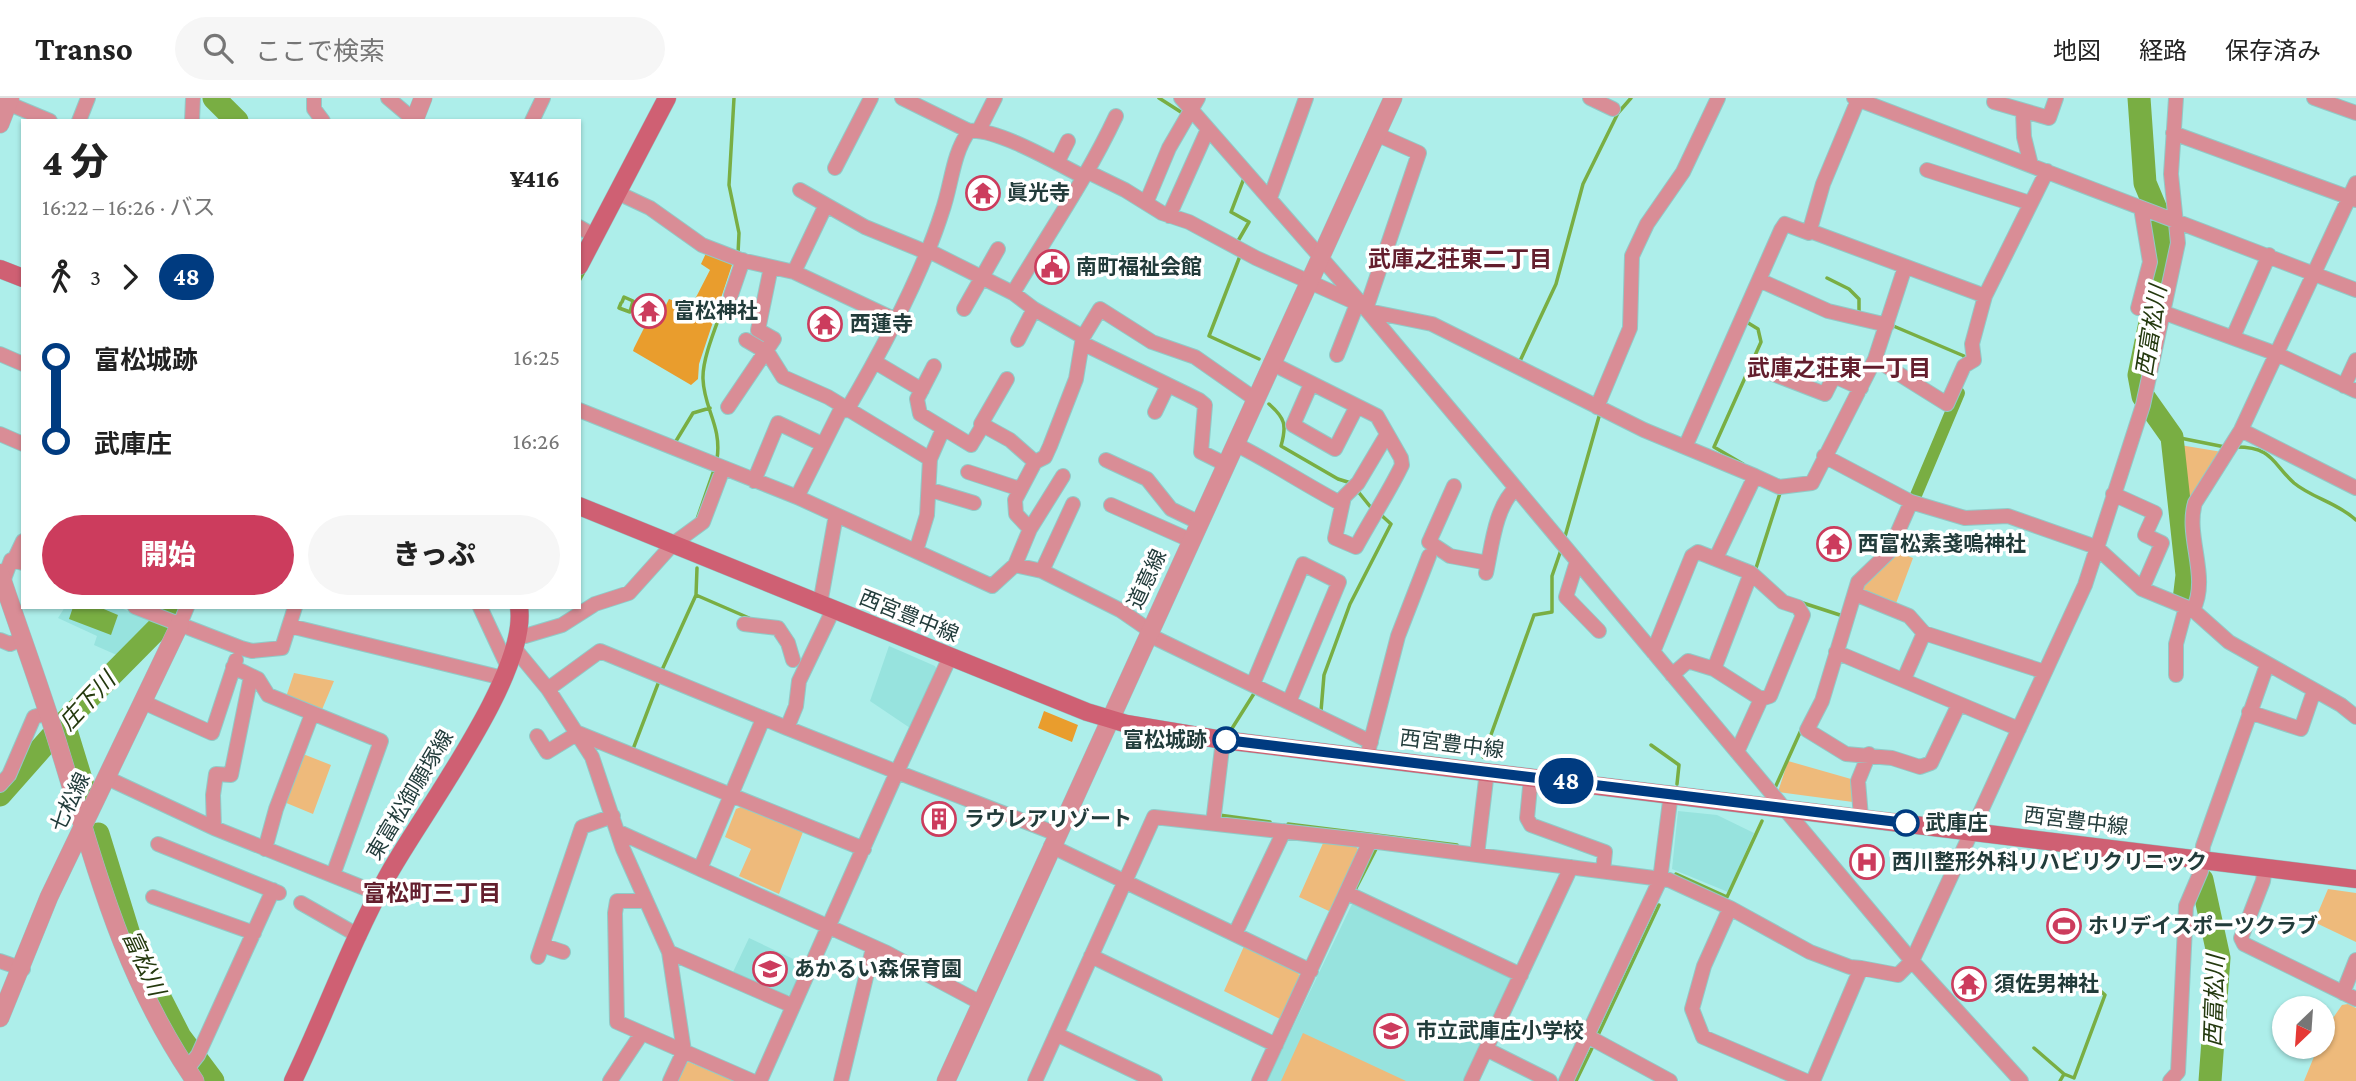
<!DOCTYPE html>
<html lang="ja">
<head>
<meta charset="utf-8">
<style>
	body { margin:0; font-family:"Crimson Pro","Noto Sans JP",serif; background:#f6f6f6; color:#222; height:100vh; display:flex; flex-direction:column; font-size:26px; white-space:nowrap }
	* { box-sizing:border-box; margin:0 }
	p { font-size:23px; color:#767676 }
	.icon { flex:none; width:38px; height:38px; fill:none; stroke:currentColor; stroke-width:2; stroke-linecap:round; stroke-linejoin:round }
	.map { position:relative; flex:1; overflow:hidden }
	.panel { position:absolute; left:21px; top:21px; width:560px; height:490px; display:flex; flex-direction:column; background:#fff; border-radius:0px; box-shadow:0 2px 5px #0004 }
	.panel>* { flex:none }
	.badge { padding:0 14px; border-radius:23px; font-size:24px; line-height:46px }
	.needle { width:46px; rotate:205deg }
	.fabs { position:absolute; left:2272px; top:898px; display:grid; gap:14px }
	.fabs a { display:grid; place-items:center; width:63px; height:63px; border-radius:50%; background:#fff; box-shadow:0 2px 5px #0004; font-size:35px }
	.map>.badge { position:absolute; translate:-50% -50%; box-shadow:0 0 0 4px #fff }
	.legs { display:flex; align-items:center; gap:10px; height:77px; padding:0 21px; font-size:23px }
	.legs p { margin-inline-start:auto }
	.head { display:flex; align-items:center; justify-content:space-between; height:119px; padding:0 21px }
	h1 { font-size:38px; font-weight:800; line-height:52px }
	.primary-button { display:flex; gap:14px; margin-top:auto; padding:14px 21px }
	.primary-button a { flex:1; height:80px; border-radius:42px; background:#cc3c5d; color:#fff; font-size:28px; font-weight:800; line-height:80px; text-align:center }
	.primary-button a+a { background:#f6f6f6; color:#222 }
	ul { padding:0 21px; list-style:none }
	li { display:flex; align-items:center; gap:24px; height:84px; font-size:26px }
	li i { display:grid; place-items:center; width:10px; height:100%; margin:0 9px; background:currentColor }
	li i::after { content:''; width:18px; height:18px; margin:-9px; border:5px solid; border-radius:50%; background:#fff }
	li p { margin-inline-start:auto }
	li:first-child i { background:linear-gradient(#0000 50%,currentColor 0) }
	li:last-child i { background:linear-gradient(currentColor 50%,#0000 0) }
	header { display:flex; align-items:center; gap:42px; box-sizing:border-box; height:98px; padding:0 35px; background:#fff; border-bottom:2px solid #e0e0e0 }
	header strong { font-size:33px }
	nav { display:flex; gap:38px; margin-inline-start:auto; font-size:24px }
	.search { width:490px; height:63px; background:#f6f6f6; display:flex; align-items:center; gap:18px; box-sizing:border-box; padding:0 24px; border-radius:38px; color:#767676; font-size:26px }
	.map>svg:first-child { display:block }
	.built { fill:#97e3de }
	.green { fill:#eeba7b }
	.forest { fill:#e99d2d }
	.water { fill:#79ae43 }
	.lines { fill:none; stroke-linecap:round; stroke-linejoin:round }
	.stream { stroke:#79ae43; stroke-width:3.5 }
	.canal { stroke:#79ae43; stroke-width:12 }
	.river { stroke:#79ae43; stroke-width:23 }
	.minor-casing { stroke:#91cac7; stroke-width:16 }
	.tertiary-casing { stroke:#91cac7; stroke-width:19 }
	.secondary-casing { stroke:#91cac7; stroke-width:19 }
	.minor { stroke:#d98d96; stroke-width:14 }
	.tertiary { stroke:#d98d96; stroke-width:18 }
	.secondary { stroke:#cf6073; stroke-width:18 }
	.line-1-casing { stroke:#fff; stroke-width:16 }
	.line-1 { stroke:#003b80; stroke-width:10 }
	.stop-1-dot { fill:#fff; stroke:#003b80; stroke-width:3.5 }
	.labels { text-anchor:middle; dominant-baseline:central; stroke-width:7; stroke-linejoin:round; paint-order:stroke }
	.poi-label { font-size:21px; font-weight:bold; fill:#223c3b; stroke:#fff; text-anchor:start }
	.street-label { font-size:21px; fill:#223c3b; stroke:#fff }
	.stop-label { font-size:21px; font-weight:bold; fill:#223c3b; stroke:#fff; text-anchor:end }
	.neighbourhood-label { font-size:23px; font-weight:bold; fill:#631e2d; stroke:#fff }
	.water-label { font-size:23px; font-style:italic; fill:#24390e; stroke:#fff }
</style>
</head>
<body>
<header>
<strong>Transo</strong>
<div class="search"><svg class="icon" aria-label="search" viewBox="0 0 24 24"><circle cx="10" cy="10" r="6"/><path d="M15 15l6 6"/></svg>ここで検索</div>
<nav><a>地図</a><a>経路</a><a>保存済み</a></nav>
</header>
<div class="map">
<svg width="2356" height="983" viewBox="0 0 2356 983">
	<rect width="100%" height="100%" fill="#adeeea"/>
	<path class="built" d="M65 509H118L151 522 119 558 94 547 97 538 58 520Z
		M889 548 935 568 937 572 910 630 870 603Z
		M1678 713 1717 717 1754 735 1728 794 1672 771Z
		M1353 804 1510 876 1514 883 1466 983H1267Z
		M749 840 806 867 794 895 785 898 733 874Z"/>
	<path class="green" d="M2180 347 2222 354 2185 406Z
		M1892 452 1913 460 1895 508 1861 493V485Z
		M294 575 334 583 321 614 286 599Z
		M303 656 331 667 313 716 284 704Z
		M1788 663 1851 681 1853 704 1778 694Z
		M741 709 803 734 779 796 739 778 751 751 725 739 736 711Z
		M1324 743 1355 747 1359 753 1331 814 1299 799Z
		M2328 791 2356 795V844L2314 824Z
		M1245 846 1297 871 1300 880 1280 921 1224 893Z
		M2348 906 2356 910V983H2304L2318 949 2322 948 2326 930 2342 907Z
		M1303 935 1406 983H1281Z
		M689 964 734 983H678L684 965Z"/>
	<path class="forest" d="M707 153 733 164 699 266 698 281 691 287 633 253 634 250 650 218 660 219 669 201 691 209 710 172 701 166Z
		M1044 613 1078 627 1072 644 1038 630Z"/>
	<path class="water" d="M73 509H99L118 517 111 537 69 521Z"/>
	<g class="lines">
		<path class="stream" d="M734 0 729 87 739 135 738 156
			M1159 0 1184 16
			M1238 143 1249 124 1231 114 1244 80
			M1240 158 1209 238 1259 261
			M1827 180 1849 191 1859 201V215
			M579 183 585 172
			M621 205 619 210 630 214 633 203 624 199 622 204
			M1891 227 1964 258V263
			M1520 263 1556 186 1583 86 1618 15 1631 0
			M1269 306C1285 320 1287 327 1281 348L1338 381 1351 385
			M2161 326 2180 340 2225 349
			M676 343 693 315 710 310
			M2236 349C2273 349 2272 365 2294 385 2312 400 2338 405 2356 422
			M717 361C722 328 704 311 703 281 702 258 720 220 727 197
			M1743 366 1714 349 1761 244 1758 231 1745 223
			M1356 391 1373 412
			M696 424 715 369
			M1564 442 1600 315
			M697 470 696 497 749 520
			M1756 470 1781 392
			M1800 504 1843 518
			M662 572 696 497
			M1321 613 1324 577 1350 506 1391 426 1380 416
			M1231 632 1255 594
			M1651 647 1679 667 1677 686
			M633 651 659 583
			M1483 659 1534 517 1552 514V478L1562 449
			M1774 692 1802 630
			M1219 717 1270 724
			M1288 726 1457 747
			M1676 776 1727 799 1762 723
			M1354 794 1376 751
			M1598 937 1659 807
			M2034 950 2064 976
			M1576 983 1593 948
			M2060 983 2064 976 2074 980 2105 897 2095 888"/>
		<path class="canal" d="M1914 402 1959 295"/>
		<path class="river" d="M214 0 237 23
			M2139 0 2145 85 2163 128 2165 153 2139 277 2143 298 2172 339 2187 477 2184 502
			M64 626 84 691
			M0 697 60 629 160 528 174 509
			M98 736 131 843 180 939 213 983
			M2202 782 2219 860 2210 983"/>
		<g class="minor-casing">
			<path id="minor" d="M314 0V11L323 23
				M388 0 414 22
				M902 0 969 33C997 30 1058 66 1084 79
				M1181 0 1366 211 1912 863 2021 983
				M1590 0 1613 11
				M1854 0 2356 192
				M1995 0 1994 4 2049 20 2056 0
				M2314 0 2356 15
				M0 2 50 23
				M2023 14 2024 39 2031 67
				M79 23 88 0
				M192 23 193 0
				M532 23 543 0
				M979 32 995 0
				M2173 35 2356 102
				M1057 65 1068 43
				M835 70 871 0
				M1927 72 2030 105
				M1090 75 1125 92 1162 115 1189 124 1256 160 1361 207
				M800 92 865 129 926 154
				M618 95 650 110 702 147 741 162 794 174 896 222
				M1270 100 1306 0
				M1146 105 1169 50 1198 0
				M1169 118 1208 31
				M579 129 595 138
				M1810 133 1985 198 2047 73
				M927 152 1013 195 1034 211
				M794 174 825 109
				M1759 182 1828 213 1887 227
				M1013 195C1048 136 1087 80 1116 18
				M731 197 743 162
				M2138 210 2150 164 2141 110
				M964 211 998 151
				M1366 211 1419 55 1376 36
				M1368 213 1432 226 1644 332 1755 378 1716 460
				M2165 215 2277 256 2356 293
				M2233 239 2269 157
				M746 242 768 255 783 279 828 299 930 361
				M1018 242 1034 211 1083 239 1100 211 1152 244 1195 259 1255 301
				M1082 245 1199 302 1205 307 1201 354 1225 366
				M0 256 23 266
				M1337 257 1357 206
				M1875 261 1947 306 1964 268 1974 262 1972 246 1985 198
				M875 264 922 292
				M1271 265 1377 318 1401 360 1402 367C1388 396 1371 421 1356 449L1335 440 1344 399 1358 385 1386 338
				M934 268 917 301 920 316 971 347 983 327
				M1755 269 1825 296 1834 278 1861 290
				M1007 281 981 326 1010 342 1035 364
				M1311 286 1293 327 1335 351 1356 310
				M2344 288 2356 262
				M728 309 774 241 758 232 771 169
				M1597 309 1630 230 1632 158 1647 126 1683 74 1718 0
				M579 312 797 399 992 488 1015 467 1042 473 1120 512 1149 532
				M1155 314 1167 289
				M2241 332 2356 390
				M0 336 23 346
				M1235 346C1272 364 1305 387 1342 406
				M1686 347 1781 132 1785 126 1809 135 1823 86 1858 2
				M1824 358 1911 404 1965 420 2008 418 2096 449 2142 491 2193 512 2229 544 2341 607 2356 619
				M1106 362 1147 381 1171 411 1198 424
				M968 374 1020 391
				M1755 378 1779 389 1812 385 1875 261 1905 169
				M754 383 778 325 822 346
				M1454 388 1429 444 1450 458 1488 465
				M931 392 974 405
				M2113 396 2155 415 2145 437 2162 445 2142 491
				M797 399 840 313 847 312C882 252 921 180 942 114 952 86 952 57 969 33
				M1911 404 1889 454 1858 484 1822 603 1807 632 1846 656 1892 660 1920 669 1931 665 1959 606
				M1111 407 1190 442
				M1030 431 1016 416 1015 402 1035 364 1045 359 1050 348 1076 281 1083 239
				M916 453 927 417 930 361 943 331
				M14 462 23 443
				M1577 463 1566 499 1599 533
				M1015 467 1030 431 1063 378
				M1042 473 1073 406
				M1486 475C1492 448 1495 409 1516 390
				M1 489 11 462 23 465
				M1855 496 1909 518 1924 535 2045 574
				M820 506 836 417
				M135 509 241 550 252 553 282 550 295 509
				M480 509 508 569
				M2193 512C2210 479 2185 439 2195 405L2241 332 2356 85
				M180 526 187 509
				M744 526 778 530 788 545 793 562
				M290 528 503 580
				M1147 536 1371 644
				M518 537 525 538 562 527 595 506 629 495 673 446 703 424 723 371
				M0 542 10 546 22 541
				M515 551 548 591 592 659 623 751 669 854 793 908
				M1653 554 1692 458 1698 454 1751 475 1783 504 1798 509 1803 517 1770 598 1761 601 1714 571 1688 563 1672 577
				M1836 554 2019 631
				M950 559 897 674 1057 736
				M233 569 258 581 268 597 381 643 333 777
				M1714 571 1751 475
				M2176 577V546L2186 509
				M1904 581 1924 535
				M1253 586 1303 466 1339 484 1289 604
				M548 591 600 553 787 630
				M143 604 212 635 236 562
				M2249 614 2301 631 2314 593
				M763 621 700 771 887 855 981 905
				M537 638 547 654 578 635 864 751
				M1369 650 1398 538 1429 458
				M1737 654 1761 601
				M1531 679 1527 720 1531 727 1605 754 1603 773
				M107 680 214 730 379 796
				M0 687 9 677 34 619 47 615
				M1861 719 1858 683 1869 656
				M1213 725 1223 642
				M214 730 213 697 216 676 231 677 251 578
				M619 734 700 771
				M158 746 279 795
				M1051 748 1311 873
				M265 751 276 711 312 616
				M1477 757 1487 673
				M2265 769 2263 783 2241 840 2244 846 2356 901
				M1347 795 1521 877
				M153 799 254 835
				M301 805 359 838
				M1730 810 1704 868 1692 911 1703 939 1806 983
				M1235 836 1284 733
				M542 847 582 729 613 718
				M669 854 684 953 670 983
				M1091 858 1276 947
				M538 859 542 847 563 854
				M0 863 23 871
				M2343 895 2356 862
				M642 935 617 924 615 815 617 803H646
				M1056 936 1155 983
				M1587 938 1670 983
				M1486 951 1550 983
				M187 971 198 957 273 792
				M610 983 642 935 752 983
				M760 983 897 674 787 630 796 608 799 583 833 512
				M841 983 873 850
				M1035 983 1154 719 1370 743 1669 782 1730 810 1810 854 1850 869 1861 870
				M1259 983 1370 743
				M1471 983 1571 769
				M1566 983 1660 782 1671 695
				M1813 983 1861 870 1898 877 1912 863 2085 487 2143 307 2178 145 2171 76 2176 0
				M2170 983 2178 974 2186 808 2201 773 2203 748 2267 567"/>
		</g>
		<g class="tertiary-casing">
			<path id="tertiary" d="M414 23 423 0
				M0 26 10 0
				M0 475C19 532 40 588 58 646 96 769 121 875 195 983
				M0 920 49 799 180 526
				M946 983 1393 0"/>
		</g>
		<g class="secondary-casing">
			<path id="secondary" d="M579 168 667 0
				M0 171 23 180
				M579 408 1087 614 1127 626 1223 642 2356 781
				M293 983C325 916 351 844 387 779 420 718 529 576 519 509"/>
		</g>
		<use href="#minor" class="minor"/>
		<use href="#tertiary" class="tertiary"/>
		<use href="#secondary" class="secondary"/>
	</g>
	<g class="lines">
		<g class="line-1-casing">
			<path id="line-1" d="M1226 642 1906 725"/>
		</g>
		<use href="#line-1" class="line-1"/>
	</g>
	<defs>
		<g id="temple-ring" transform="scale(1.75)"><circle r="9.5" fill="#fff" stroke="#cc3c5d" stroke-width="1.5"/><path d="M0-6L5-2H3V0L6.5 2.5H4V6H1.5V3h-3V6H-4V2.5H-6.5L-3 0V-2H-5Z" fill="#cc3c5d"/></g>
		<g id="civic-ring" transform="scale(1.75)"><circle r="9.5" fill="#fff" stroke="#cc3c5d" stroke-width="1.5"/><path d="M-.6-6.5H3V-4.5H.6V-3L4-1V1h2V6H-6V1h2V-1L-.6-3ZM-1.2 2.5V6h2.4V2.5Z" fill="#cc3c5d"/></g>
		<g id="building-ring" transform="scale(1.75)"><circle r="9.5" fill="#fff" stroke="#cc3c5d" stroke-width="1.5"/><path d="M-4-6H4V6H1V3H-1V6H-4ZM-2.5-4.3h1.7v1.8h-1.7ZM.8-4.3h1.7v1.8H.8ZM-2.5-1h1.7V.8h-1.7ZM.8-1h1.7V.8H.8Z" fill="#cc3c5d"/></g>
		<g id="hospital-ring" transform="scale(1.75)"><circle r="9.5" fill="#fff" stroke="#cc3c5d" stroke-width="1.5"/><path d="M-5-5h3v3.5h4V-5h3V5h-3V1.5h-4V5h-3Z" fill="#cc3c5d"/></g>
		<g id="stadium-ring" transform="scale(1.75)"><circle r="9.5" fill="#fff" stroke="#cc3c5d" stroke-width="1.5"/><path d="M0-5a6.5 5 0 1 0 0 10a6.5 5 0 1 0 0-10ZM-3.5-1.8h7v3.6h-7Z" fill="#cc3c5d"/></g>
		<g id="school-ring" transform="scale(1.75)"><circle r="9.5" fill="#fff" stroke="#cc3c5d" stroke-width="1.5"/><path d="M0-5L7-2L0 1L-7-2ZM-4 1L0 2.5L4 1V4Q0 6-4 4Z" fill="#cc3c5d"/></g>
	</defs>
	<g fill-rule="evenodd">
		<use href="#temple-ring" x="983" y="95"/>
		<use href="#civic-ring" x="1052" y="169"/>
		<use href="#temple-ring" x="649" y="213"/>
		<use href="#temple-ring" x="825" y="226"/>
		<use href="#temple-ring" x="1834" y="446"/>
		<use href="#building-ring" x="939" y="721"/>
		<use href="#hospital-ring" x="1867" y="764"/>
		<use href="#stadium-ring" x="2064" y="828"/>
		<use href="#school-ring" x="770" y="871"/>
		<use href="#temple-ring" x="1969" y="886"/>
		<use href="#school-ring" x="1391" y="933"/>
	</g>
	<g class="stop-1-dot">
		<circle cx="1226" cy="642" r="12"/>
		<circle cx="1906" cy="725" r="12"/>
	</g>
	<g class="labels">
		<g class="poi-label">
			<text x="1007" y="95">眞光寺</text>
			<text x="1076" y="169">南町福祉会館</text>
			<text x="674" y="213">富松神社</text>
			<text x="850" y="226">西蓮寺</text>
			<text x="1858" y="446">西富松素戔嗚神社</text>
			<text x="964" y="721">ラウレアリゾート</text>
			<text x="1892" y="764">西川整形外科リハビリクリニック</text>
			<text x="2088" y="828">ホリデイスポーツクラブ</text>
			<text x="794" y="871">あかるい森保育園</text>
			<text x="1994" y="886">須佐男神社</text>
			<text x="1416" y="933">市立武庫庄小学校</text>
		</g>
		<g class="street-label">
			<text transform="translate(1147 481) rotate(-65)">道意線</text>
			<text transform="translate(909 518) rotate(22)">西宮豊中線</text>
			<text transform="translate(1452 646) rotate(7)">西宮豊中線</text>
			<text transform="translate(410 697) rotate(-59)">東富松御願塚線</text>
			<text transform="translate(70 704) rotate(-64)">七松線</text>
			<text transform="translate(2076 723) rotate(7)">西宮豊中線</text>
		</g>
		<g class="stop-label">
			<text x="1207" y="642">富松城跡</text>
			<text x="1925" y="725" text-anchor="start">武庫庄</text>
		</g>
		<g class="neighbourhood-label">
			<text x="1460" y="161">武庫之荘東二丁目</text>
			<text x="1839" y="270">武庫之荘東一丁目</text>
			<text x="432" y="795">富松町三丁目</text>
		</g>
		<g class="water-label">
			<text transform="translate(2151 233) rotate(-81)">西富松川</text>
			<text transform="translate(87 603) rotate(-47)">庄下川</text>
			<text transform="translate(144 865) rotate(65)">富松川</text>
			<text transform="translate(2214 903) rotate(-88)">西富松川</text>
		</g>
	</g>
</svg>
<div class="fabs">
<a><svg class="needle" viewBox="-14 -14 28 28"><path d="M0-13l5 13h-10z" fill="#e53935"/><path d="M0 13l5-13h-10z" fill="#767676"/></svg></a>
</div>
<b class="badge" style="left:1566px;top:683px;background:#003b80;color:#fff">48</b>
<section class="panel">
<div class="head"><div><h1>4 分</h1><p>16:22 – 16:26 · バス</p></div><b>¥416</b></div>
<div class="legs"><svg class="icon" aria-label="walk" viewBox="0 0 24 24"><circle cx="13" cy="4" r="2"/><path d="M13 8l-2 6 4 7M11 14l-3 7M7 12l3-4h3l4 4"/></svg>3<svg class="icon" aria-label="forward" viewBox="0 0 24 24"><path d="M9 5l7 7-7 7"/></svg><b class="badge" style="background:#003b80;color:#fff">48</b></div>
<ul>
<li><i style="color:#003b80"></i><b>富松城跡</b><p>16:25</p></li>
<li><i style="color:#003b80"></i><b>武庫庄</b><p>16:26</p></li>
</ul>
<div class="primary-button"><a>開始</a><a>きっぷ</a></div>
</section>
</div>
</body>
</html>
